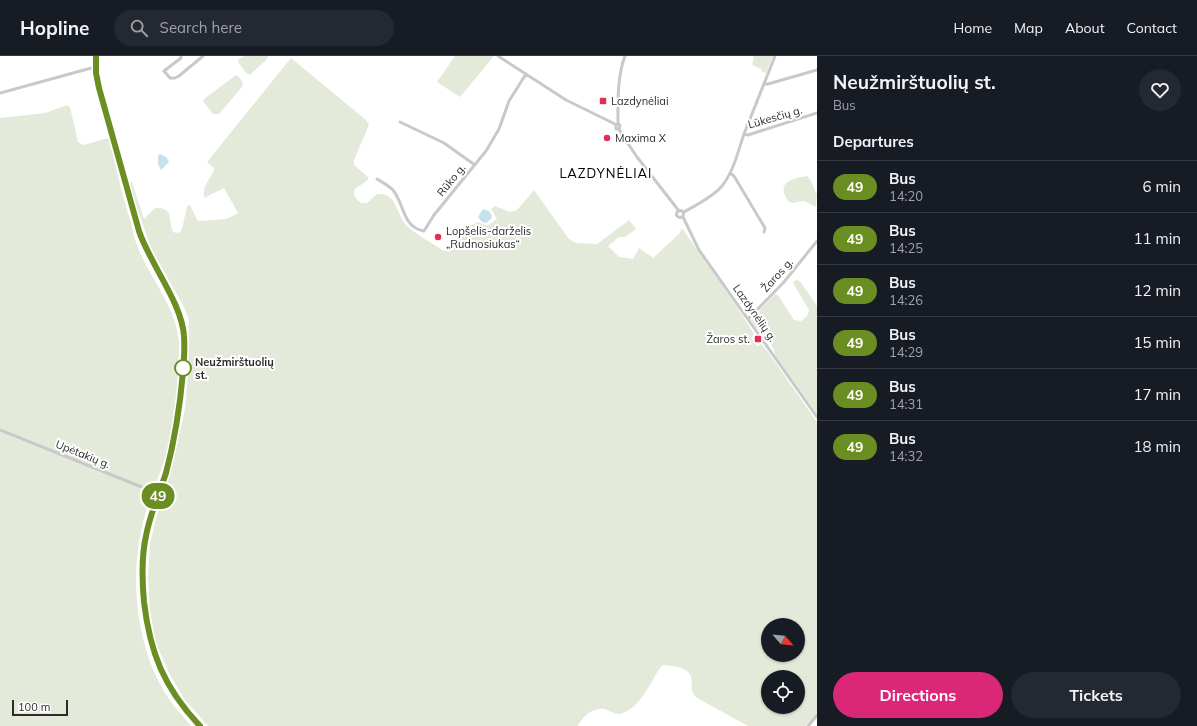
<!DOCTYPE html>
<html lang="en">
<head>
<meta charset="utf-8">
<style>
	body { margin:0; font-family:Mulish,sans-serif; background:#242831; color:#f1f3f6; height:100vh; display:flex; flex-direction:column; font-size:15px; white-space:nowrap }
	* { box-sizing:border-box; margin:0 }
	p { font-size:13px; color:#9ea1a6 }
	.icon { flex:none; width:22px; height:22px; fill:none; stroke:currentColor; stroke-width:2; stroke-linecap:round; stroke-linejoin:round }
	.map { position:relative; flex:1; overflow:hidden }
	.panel { display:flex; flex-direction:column; background:#171b24; width:380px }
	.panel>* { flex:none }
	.badge { padding:0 8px; border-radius:13px; font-size:14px; line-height:26px }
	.needle { width:26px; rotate:117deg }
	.tools { position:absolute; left:761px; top:562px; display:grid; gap:8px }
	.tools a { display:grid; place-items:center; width:44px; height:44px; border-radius:50%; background:#171b24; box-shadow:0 1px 3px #0004; font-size:20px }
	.scale { position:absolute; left:12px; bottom:10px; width:56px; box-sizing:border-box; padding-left:4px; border:2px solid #2c2c2c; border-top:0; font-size:11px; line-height:14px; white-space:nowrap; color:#2c2c2c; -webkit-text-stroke:3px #fff; paint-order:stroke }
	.map>.badge { position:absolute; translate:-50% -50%; box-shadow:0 0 0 2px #fff }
	h2 { padding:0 16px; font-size:15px; line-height:36px }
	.round { display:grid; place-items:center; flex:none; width:42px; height:42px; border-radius:21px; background:#242831 }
	.headline { display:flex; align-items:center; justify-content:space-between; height:68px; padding:0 16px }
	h1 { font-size:19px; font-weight:700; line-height:30px }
	.button { display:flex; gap:8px; margin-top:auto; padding:8px 16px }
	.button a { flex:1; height:46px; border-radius:24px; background:#db2777; color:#fff; font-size:16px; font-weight:700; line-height:46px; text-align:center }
	.button a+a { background:#242831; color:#f1f3f6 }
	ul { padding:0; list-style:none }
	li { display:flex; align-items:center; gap:12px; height:52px; padding:0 16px; border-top:1px solid #363941 }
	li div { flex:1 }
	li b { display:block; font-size:15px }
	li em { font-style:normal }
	li .badge { min-width:44px; font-weight:700; text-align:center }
	header { display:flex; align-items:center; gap:24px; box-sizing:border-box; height:56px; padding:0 20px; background:#171b24; border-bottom:1px solid #363941 }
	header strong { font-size:19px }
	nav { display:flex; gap:22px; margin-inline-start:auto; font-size:14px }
	.search { width:280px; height:36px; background:#242831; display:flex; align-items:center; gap:10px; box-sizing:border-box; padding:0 14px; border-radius:22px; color:#9ea1a6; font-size:15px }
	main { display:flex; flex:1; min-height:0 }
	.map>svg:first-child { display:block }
	.green { fill:#e4ead9; fill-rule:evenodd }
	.water { fill:#c5e1ea }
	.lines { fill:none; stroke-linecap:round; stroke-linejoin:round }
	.minor { stroke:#c9c9c9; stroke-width:3 }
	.tertiary { stroke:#c9c9c9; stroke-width:3.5 }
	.line-casing { stroke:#fff; stroke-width:9 }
	.line { stroke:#6b8e23; stroke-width:6 }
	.poi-dot { fill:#e12f58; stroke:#fff; stroke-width:1.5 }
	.stop-dot { fill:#fff; stroke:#6b8e23; stroke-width:2 }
	.labels { text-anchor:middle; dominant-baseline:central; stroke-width:4; stroke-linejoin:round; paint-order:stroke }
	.poi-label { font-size:11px; fill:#2c2c2c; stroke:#fff; text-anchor:start }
	.street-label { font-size:11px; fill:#2c2c2c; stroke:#fff }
	.stop-label { font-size:11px; font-weight:bold; fill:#2c2c2c; stroke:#fff; text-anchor:start }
	.quarter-label { font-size:13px; letter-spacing:1px; fill:#000; stroke:#fff }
</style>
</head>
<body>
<header>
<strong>Hopline</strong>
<div class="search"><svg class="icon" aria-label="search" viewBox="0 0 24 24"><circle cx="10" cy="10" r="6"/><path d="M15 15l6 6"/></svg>Search here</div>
<nav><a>Home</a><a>Map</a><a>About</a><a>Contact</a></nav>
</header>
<main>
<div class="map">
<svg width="817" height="670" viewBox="0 0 817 670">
	<rect width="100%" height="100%" fill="#fff"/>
	<path class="green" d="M245 0H268L267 3 250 19 246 17 238 6 239 3Z
		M455 0H494L460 41 437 26Z
		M752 0H773L766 17 762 16 761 13 752 9 754 1Z
		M291 2 366 64 369 69 354 104V109L368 121V124L355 133C353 140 356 143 361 147H367L377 138C398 137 395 157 407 170 414 177 435 189 444 195 454 190 458 182 463 173L478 166 487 170 497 163 491 153 495 150 510 156 517 154 534 134 569 183 576 187 597 188 629 164 636 173 625 181H619L608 190 619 201 633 203 639 192 653 202 679 178 682 172 739 254 754 278 751 282 757 290 761 288 768 296 817 366V656L805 670H748L697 642C689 635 693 630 691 621 689 611 671 610 663 609L660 612C650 627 641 650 623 657 616 660 611 655 605 653 593 651 583 660 578 670H208L185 644 170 619 156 587 150 556 148 522 150 487 161 444 172 411 185 353 188 319 189 264 184 251 151 192 128 127 132 126 144 163 155 152C175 151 168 165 173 176L177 177 180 176 182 173 187 150 190 149 197 164 199 165 226 163 238 157 224 132 204 142V132L214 114V112L207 106ZM768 569H798V599H768ZM768 621H798V651H768Z
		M236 19 238 20 243 26 242 31 219 58H213L203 45 204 43Z
		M67 49 70 51 78 86 84 89 108 82 109 83C116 111 122 139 131 167 133 176 135 186 139 194 152 225 175 250 179 285 180 294 178 303 178 313 177 341 174 369 167 396 160 419 149 442 143 466 129 523 136 594 169 643 176 653 184 661 191 670H0V62L45 57Z
		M807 120C812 123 813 132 817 138L816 151 804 145 792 147 788 145C776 126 791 123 807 120Z
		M797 224 800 225 817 250V358L776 300C774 293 771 287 767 282 762 276 755 272 751 264L753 261 775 238 778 239 794 264 801 265 807 260 809 254 793 227 794 225Z"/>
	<path class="water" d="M160 98 166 101 169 106 161 114 158 108V100Z
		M483 153 489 155 492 159 491 163 486 167 482 166 478 161Z"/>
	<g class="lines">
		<path class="minor" d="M96 0V17L99 32 139 175C150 208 182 247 184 280 185 292 184 304 183 316 180 350 175 383 166 417 159 438 150 458 146 480 141 502 142 524 144 546 150 597 164 632 200 670
			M181 0V2L164 15 170 22H175L179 20 203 0
			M498 0 566 44 613 67 616 69V73H619
			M764 28H768L817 14
			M0 37 95 11
			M400 66 444 87 475 109
			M618 68C618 46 617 21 625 0
			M616 69 618 68 620 69 619 73 623 80 637 101 679 155
			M744 78 775 0
			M730 117 734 120 765 172 764 176
			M377 123C382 126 389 130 393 134 405 149 402 171 424 175L434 159 486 95 499 73 509 45 526 18
			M676.5 158a3.5 3.5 0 1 1 7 0a3.5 3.5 0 1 1-7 0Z
			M684 156C696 149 713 141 722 130 734 115 738 95 744 78L748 79 817 57
			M683 161 699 194 817 361
			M748 263 784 226 817 185
			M0 374 159 438"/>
		<path class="tertiary" d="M808 670 817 659"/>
	</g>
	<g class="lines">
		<g class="line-casing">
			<path id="line" d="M96 0V17L99 32 139 175C150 208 182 247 184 280 185 292 184 304 183 316 180 350 175 383 166 417 159 438 150 458 146 480 141 502 142 524 144 546 150 597 164 632 200 670"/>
		</g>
		<use href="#line" class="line"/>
	</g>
	<g class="poi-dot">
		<rect x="599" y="41" width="8" height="8" rx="2"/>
		<circle cx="607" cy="82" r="4"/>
		<circle cx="438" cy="181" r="4"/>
		<rect x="754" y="279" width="8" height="8" rx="2"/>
	</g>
	<circle class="stop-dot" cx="183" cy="312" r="8"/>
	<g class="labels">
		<g class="poi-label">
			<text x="611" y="45">Lazdynėliai</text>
			<text x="615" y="82">Maxima X</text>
			<text x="446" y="175">Lopšelis-darželis<tspan x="446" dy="13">„Rudnosiukas“</tspan></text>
			<text x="750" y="283" text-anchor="end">Žaros st.</text>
		</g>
		<g class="street-label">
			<text transform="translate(775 61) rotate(-16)">Lūkesčių g.</text>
			<text transform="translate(451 124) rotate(-51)">Rūko g.</text>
			<text transform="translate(777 219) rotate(-48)">Žaros g.</text>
			<text transform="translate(755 257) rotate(55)">Lazdynėlių g.</text>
			<text transform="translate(83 398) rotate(22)">Upėtakių g.</text>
		</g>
		<g class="stop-label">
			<text x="195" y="306">Neužmirštuolių<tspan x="195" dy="13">st.</tspan></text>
		</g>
		<g class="quarter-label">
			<text x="606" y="117">LAZDYNĖLIAI</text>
		</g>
	</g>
</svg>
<div class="tools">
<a><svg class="needle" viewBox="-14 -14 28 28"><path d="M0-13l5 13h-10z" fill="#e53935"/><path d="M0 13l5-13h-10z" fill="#9ea1a6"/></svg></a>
<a><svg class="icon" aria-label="locate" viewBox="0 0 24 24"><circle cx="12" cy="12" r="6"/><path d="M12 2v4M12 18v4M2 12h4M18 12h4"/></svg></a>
</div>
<div class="scale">100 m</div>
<b class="badge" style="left:158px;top:440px;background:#6b8e23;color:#fff">49</b>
</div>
<section class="panel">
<div class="headline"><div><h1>Neužmirštuolių st.</h1><p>Bus</p></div><a class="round"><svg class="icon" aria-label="heart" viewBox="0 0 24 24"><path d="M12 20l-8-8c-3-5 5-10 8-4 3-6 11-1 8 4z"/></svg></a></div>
<h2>Departures</h2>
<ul>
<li><span class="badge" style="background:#6b8e23;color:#fff">49</span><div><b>Bus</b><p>14:20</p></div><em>6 min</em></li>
<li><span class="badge" style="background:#6b8e23;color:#fff">49</span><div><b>Bus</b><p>14:25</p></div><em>11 min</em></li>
<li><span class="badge" style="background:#6b8e23;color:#fff">49</span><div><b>Bus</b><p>14:26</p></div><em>12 min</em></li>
<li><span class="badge" style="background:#6b8e23;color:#fff">49</span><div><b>Bus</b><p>14:29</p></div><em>15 min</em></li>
<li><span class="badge" style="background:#6b8e23;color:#fff">49</span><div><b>Bus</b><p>14:31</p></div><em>17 min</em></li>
<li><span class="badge" style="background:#6b8e23;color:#fff">49</span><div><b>Bus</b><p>14:32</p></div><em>18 min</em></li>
</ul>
<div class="button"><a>Directions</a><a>Tickets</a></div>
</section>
</main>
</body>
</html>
